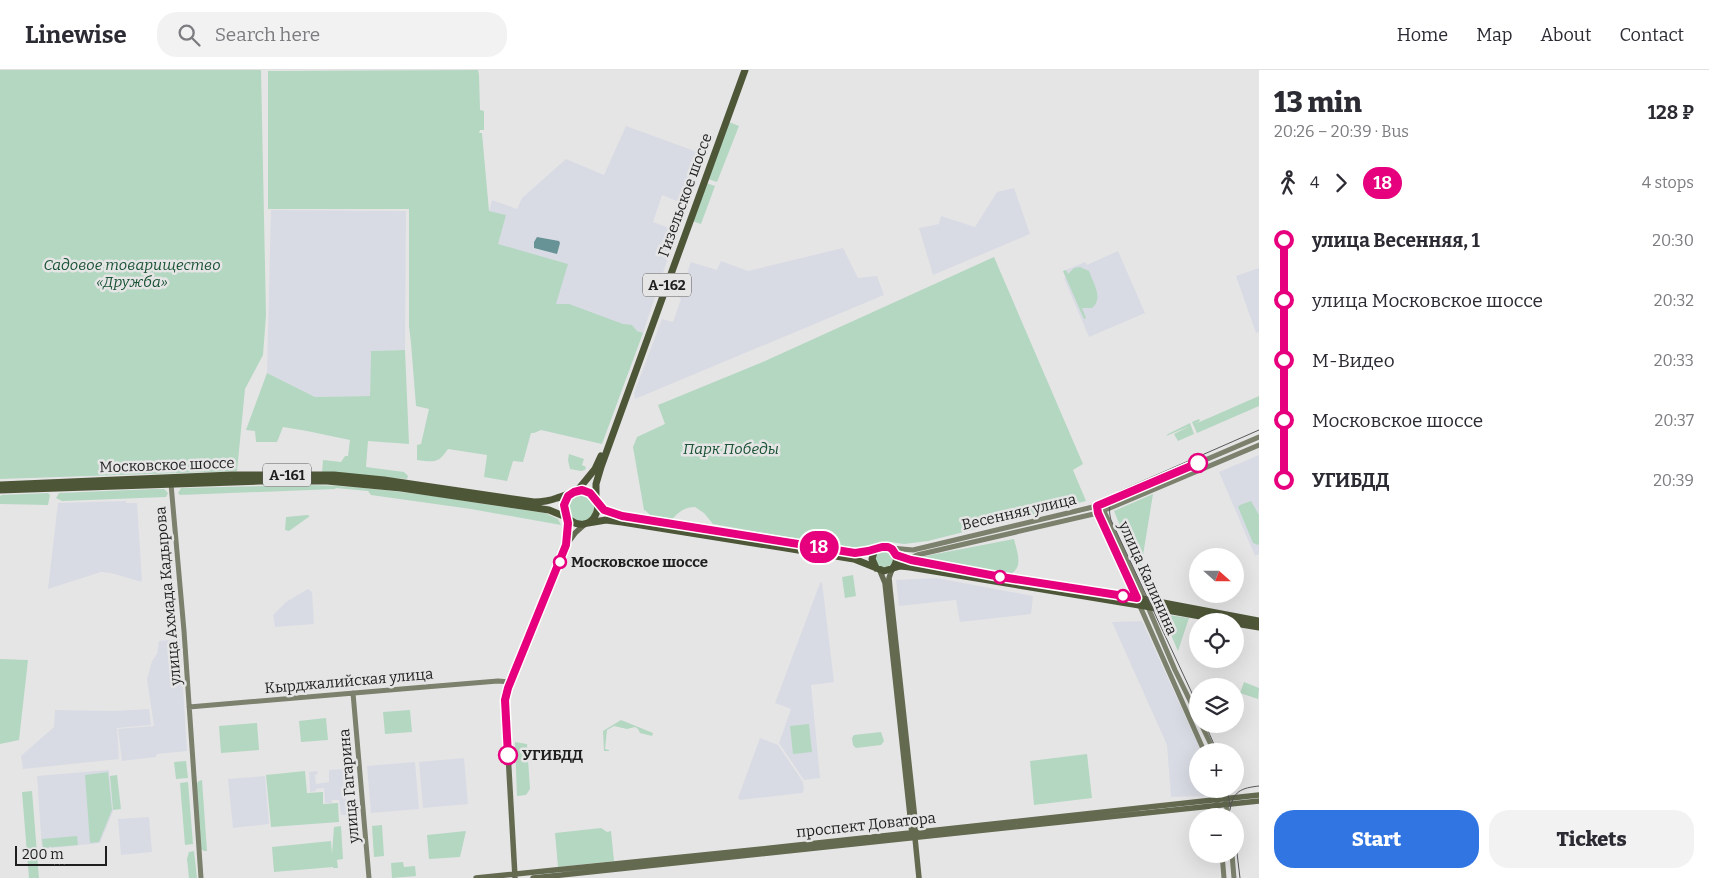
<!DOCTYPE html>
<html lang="en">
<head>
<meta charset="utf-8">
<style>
	body { margin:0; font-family:Bitter,serif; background:#f2f2f3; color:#2b2b33; height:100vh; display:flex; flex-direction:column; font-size:19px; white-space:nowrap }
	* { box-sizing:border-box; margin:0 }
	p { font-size:16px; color:#7c7c81 }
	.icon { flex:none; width:28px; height:28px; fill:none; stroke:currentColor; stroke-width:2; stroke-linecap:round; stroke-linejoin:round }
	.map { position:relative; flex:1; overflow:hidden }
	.panel { display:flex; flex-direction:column; background:#fff; width:450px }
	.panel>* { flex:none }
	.badge { padding:0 10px; border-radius:16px; font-size:18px; line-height:32px }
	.needle { width:32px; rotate:111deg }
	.fabs { position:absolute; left:1189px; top:478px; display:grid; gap:10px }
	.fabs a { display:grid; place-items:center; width:55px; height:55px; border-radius:50%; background:#fff; box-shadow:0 5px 20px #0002; font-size:25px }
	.scale { position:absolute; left:15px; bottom:12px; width:92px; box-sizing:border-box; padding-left:5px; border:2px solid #1f1f1f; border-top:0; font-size:14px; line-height:18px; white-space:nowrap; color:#1f1f1f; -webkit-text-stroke:4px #e5e5e6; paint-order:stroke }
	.map>.badge { position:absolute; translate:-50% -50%; box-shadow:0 0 0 2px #fff }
	.legs { display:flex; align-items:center; gap:8px; height:55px; padding:0 15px; font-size:16px }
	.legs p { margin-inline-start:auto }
	.headline { display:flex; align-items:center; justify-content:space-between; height:85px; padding:0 15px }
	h1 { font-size:28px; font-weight:800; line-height:38px }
	.action { display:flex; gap:10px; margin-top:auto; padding:10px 15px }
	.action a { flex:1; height:58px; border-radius:20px; background:#3175e2; color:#fff; font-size:20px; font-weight:800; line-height:58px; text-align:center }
	.action a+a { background:#f2f2f3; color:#2b2b33 }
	ul { padding:0 15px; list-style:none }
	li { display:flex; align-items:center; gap:18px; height:60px; font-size:19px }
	li i { display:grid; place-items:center; width:8px; height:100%; margin:0 6px; background:currentColor }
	li i::after { content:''; width:12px; height:12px; margin:-6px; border:4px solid; border-radius:50%; background:#fff }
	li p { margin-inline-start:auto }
	li:first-child i { background:linear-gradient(#0000 50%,currentColor 0) }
	li:last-child i { background:linear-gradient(currentColor 50%,#0000 0) }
	header { display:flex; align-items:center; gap:30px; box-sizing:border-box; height:70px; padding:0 25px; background:#fff; border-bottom:1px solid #e1e1e2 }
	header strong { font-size:24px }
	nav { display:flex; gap:28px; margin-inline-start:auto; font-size:18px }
	.search { width:350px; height:45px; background:#f2f2f3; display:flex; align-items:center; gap:12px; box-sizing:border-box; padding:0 18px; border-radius:20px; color:#7c7c81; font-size:19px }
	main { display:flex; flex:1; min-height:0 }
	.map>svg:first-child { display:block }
	.built { fill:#d9dbe4 }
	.green { fill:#b4d7c1 }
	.water { fill:#679397 }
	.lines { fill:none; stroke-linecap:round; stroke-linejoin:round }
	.secondary { stroke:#7b816c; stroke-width:5 }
	.primary { stroke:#636a50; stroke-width:5.5 }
	.highway { stroke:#4e5638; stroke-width:7 }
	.tram { stroke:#585859; stroke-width:1 }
	.line-1-casing { stroke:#fff; stroke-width:11 }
	.line-1 { stroke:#e6007e; stroke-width:8 }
	.stop-1-dot { fill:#fff; stroke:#e6007e; stroke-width:2.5 }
	.labels { text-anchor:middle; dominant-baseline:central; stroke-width:5; stroke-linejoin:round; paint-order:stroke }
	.shield { fill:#e5e5e6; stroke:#5a5a5b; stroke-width:1 }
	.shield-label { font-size:14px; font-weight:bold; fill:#1f1f1f }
	.street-label { font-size:15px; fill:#1f1f1f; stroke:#e5e5e6 }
	.park-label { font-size:15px; font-style:italic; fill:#195234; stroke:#e5e5e6 }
	.stop-label { font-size:15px; font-weight:bold; fill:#1f1f1f; stroke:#e5e5e6; text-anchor:start }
</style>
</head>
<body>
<header>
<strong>Linewise</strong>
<div class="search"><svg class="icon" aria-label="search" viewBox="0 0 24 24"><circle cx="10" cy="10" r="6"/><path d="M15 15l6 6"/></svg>Search here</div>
<nav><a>Home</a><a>Map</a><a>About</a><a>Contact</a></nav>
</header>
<main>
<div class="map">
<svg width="1259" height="808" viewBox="0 0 1259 808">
	<rect width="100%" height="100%" fill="#e5e5e6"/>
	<path class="built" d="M626 56 700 83 701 88 684 134 662 125 653 152 677 161 643 263 555 234 498 174 489 141 492 130 517 139 522 128 566 89 604 105Z
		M1014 118 1030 164 933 205 919 158 939 154 941 146 975 157 997 122Z
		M271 140 406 141 405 280 371 281 370 326 315 327 267 303Z
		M843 178 858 208 877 206 884 225 635 329 634 323 662 249 673 252 681 229 678 227 691 192 717 200 721 191 748 201Z
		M1118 181 1145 243 1089 267 1064 208 1066 207 1063 201 1085 192 1087 195Z
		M1259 198V262L1256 263 1236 206Z
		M1259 385V484L1255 486 1219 402Z
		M126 431V433H137L142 512 111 503 101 502 48 519 58 433Z
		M937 508 1033 526 1031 544 960 552 956 530 899 536 896 510Z
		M822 512 834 612 811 615 820 708 804 710 779 673 791 639 775 633 820 513Z
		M308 519 312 522 314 554 275 557 273 545 286 532Z
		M1142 551 1201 681H1198V719H1208L1209 726 1171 727 1167 675 1112 552Z
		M180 569 187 681 157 684 156 687 122 691 118 659 154 656 147 609 152 591 157 584 159 571Z
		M149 639 151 655 117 658 119 689 23 699 21 686 54 657 55 640 114 641Z
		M760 668 778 675 803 712 804 720 802 723 740 730 738 728Z
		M464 688 468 734 423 738 419 692Z
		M415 692 419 739 371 743 367 696Z
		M343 699 345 713 347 745H341L339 730H332V733H325L324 718 316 719V721L310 722 309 702 317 701 318 704 315 705 316 714 329 712V700Z
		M109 700 113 741 100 773 42 779 37 706Z
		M265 706 269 754 233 758 228 709Z
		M149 747 152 782 121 785 118 749Z"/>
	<path class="green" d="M0 0H261L266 245 263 285 245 319 237 401 0 409Z
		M478 0 479 5 480 40 484 41V60H480L479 63H482L489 141 506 145 498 174 568 194 556 234H569L623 254 632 255 637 261 643 263 602 374 541 360 534 363H531L523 392 513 391 507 411 484 407 487 385 448 379C438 394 434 392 417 390V375L421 374 429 339 416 336 411 273 409 256V139H268V1Z
		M729 52 739 56 717 112 708 109Z
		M706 113 715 116 701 154 692 151Z
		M994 187 1083 394 1073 400 1086 431 928 471 904 474 890 472 881 473 861 478 844 477 713 454 704 443 695 437C684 437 677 443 671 451L653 448 646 441 644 440 633 377 637 367 665 354 658 335 765 291Z
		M1080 197 1089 201C1093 213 1104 228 1092 238H1082L1086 248 1084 249 1063 201 1066 200 1068 204 1074 198Z
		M405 280 409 374 368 371 366 397 404 402 408 406 407 409 322 403 323 390 341 392 345 386H348L350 370 307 361 283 357 277 372H256L255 361 246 360 267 303 315 327 370 326 371 281Z
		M1259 326V336L1197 363 1192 352 1199 349 1200 351 1195 354Z
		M1190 353 1194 364 1178 371 1174 364 1190 356 1166 366 1168 364Z
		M569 384 584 389 582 395 586 397 585 400 581 401 570 399 568 390Z
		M308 415C388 416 467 432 545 443L558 449 561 455 471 439 371 425 368 421 336 418 335 419 180 425 178 423 181 418Z
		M155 419H164L168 423 166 427 62 431 56 428 59 423Z
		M48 423 50 425 48 435 0 434V426L2 425Z
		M567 437a14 14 0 1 1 28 0a14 14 0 1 1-28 0Z
		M1153 424 1140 504 1114 441Z
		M1251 431 1259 445V474L1258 475 1253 473 1238 437 1240 435Z
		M307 445 310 446 289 461 285 460 286 447Z
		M1014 469C1017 482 1024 498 1010 504L915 488Z
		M875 489a9 9 0 1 1 18 0a9 9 0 1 1-18 0Z
		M853 505 856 526 845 528 842 507Z
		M1162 544 1189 548 1178 581Z
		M0 589 28 590 19 670 0 674Z
		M1244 612 1259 618 1258 629 1240 623Z
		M410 640 412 662 385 664 383 642Z
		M326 648 328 670 301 672 299 651Z
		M621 650 653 663 652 666 640 663 638 659 635 657 627 659 614 656 607 660 605 679 609 680V681H604L603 661Z
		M257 653 259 680 221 683 219 656Z
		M809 654 812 682 793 684 790 656Z
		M881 662 884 671 881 675 856 678 853 675 852 668 854 665Z
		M515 672 527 674 530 719 526 725 517 726Z
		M1087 684 1092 728 1034 735 1030 691Z
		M186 691 188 708 176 709 174 692Z
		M305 701 307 723 323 722V734L338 733 339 752 271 757 266 705Z
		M108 702 112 740 99 772 90 773 85 705Z
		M117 705 121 739 113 740 110 706Z
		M202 710 207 781H204L201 779 196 714 199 711Z
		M188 712 193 774 185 775 180 713Z
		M32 721 39 808H29L22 722Z
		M382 755 384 786 374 787 372 756Z
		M341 756 343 789 337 790 338 798H333V797L274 802 272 777 331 771 332 784 334 757Z
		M601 758 607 762 611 761 614 791 558 797 555 763Z
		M466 761 460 787 429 789 427 765Z
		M77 766 78 775 43 778 42 769Z
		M194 781 197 808H189L187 789 189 782Z
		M403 792 404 797 415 796 416 806 392 808 391 793Z"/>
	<path class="water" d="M537 167 559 171 560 173 557 184 534 178V172Z"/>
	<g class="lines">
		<path class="secondary" d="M171 414 184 561 201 808
			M1097 439 1204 681
			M1102 439 1104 441 1139 516 1175 600 1198 647
			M891 478 913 480 1097 436 1259 367
			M895 495 917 485 1098 443 1259 375
			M353 623 369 808
			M189 637 425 617 498 611 510 612
			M1201 654 1214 681
			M1215 719 1219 746
			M1224 719 1228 746
			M1222 784 1224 808
			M1232 784 1234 808"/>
		<path class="primary" d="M567 473V448
			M892 499 889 508 890 519 916 759 915 768 919 808
			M880 501 885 513 912 764
			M515 807 505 630 510 612 566 475 575 463 585 454
			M476 808 771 778 1259 725
			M533 808 1259 731"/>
		<path class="highway" d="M0 415 232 405H334L384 410 534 432C542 432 549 431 557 428 569 425 587 413 595 429 598 434 598 440 596 444 585 469 547 443 571 423
			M0 420 260 411H327L401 418 549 440 566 447
			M577 421 595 399 601 386
			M596 430V414L601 397 745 0
			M597 432 605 440 622 446 841 481C848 482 855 483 862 482 872 481 889 470 895 484 898 489 896 494 892 499
			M588 453 606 450 622 452 854 489 884 501 900 496 910 497 1139 535 1228 551
			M896 485 911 490 1001 507 1137 528 1259 551
			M876 498 872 489 874 482 878 478
			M1235 553 1259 557"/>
		<path class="tram" d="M1198 636 1111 450C1108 439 1109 428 1120 421L1259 360
			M1205 654 1217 681
			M1227 719 1230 736
			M1230 740C1233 721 1241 718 1259 716
			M1235 766 1240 808"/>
	</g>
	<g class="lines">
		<g class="line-1-casing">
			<path id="line-1" d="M508 685 505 630 508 618 566 475 568 453 564 435 568 426 574 422 582 420 590 423 604 440 622 446 855 483 868 481 882 477H888L892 479 896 485 911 490 1001 507 1137 528 1098 443 1097 436 1198 393"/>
		</g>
		<use href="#line-1" class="line-1"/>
	</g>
	<g class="stop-1-dot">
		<circle cx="1198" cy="393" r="9"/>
		<circle cx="560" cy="492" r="6"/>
		<circle cx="1000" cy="507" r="6"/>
		<circle cx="1123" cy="526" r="6"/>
		<circle cx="508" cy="685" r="9"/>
	</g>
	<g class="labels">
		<g class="shield">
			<rect x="643" y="203.5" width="48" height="23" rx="4"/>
			<rect x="263" y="393.5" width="48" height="23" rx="4"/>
		</g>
		<g class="shield-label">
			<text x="667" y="215">А-162</text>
			<text x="287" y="405">А-161</text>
		</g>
		<g class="street-label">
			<text transform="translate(685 125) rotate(-70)">Гизельское шоссе</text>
			<text transform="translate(167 395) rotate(-2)">Московское шоссе</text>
			<text transform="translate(1019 442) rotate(-13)">Весенняя улица</text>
			<text transform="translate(1148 508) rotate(66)">улица Калинина</text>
			<text transform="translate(168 526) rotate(-95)">улица Ахмада Кадырова</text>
			<text transform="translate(349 611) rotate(-5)">Кырджалийская улица</text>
			<text transform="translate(349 716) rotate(-95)">улица Гагарина</text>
			<text transform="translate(866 755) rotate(-6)">проспект Доватора</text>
		</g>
		<g class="park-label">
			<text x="132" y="195">Садовое товарищество<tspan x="132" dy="17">«Дружба»</tspan></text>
			<text x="731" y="379">Парк Победы</text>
		</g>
		<g class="stop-label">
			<text x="571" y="492">Московское шоссе</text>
			<text x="522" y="685">УГИБДД</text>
		</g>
	</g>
</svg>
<div class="fabs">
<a><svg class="needle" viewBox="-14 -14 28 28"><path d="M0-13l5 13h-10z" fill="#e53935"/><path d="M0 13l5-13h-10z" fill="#7c7c81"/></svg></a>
<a><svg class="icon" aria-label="locate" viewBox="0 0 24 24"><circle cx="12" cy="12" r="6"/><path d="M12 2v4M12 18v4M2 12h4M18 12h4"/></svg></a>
<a><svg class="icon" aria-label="layers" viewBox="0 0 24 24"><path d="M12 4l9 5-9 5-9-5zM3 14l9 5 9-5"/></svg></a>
<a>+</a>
<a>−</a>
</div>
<div class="scale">200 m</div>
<b class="badge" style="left:819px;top:477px;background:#e6007e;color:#fff">18</b>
</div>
<section class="panel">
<div class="headline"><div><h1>13 min</h1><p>20:26 – 20:39 · Bus</p></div><b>128 ₽</b></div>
<div class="legs"><svg class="icon" aria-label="walk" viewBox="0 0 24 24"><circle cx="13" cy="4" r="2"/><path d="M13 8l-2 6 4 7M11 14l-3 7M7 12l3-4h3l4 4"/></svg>4<svg class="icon" aria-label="forward" viewBox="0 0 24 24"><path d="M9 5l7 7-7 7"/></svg><b class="badge" style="background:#e6007e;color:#fff">18</b><p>4 stops</p></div>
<ul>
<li><i style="color:#e6007e"></i><b>улица Весенняя, 1</b><p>20:30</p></li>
<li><i style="color:#e6007e"></i><span>улица Московское шоссе</span><p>20:32</p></li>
<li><i style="color:#e6007e"></i><span>М-Видео</span><p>20:33</p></li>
<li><i style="color:#e6007e"></i><span>Московское шоссе</span><p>20:37</p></li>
<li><i style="color:#e6007e"></i><b>УГИБДД</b><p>20:39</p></li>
</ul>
<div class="action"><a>Start</a><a>Tickets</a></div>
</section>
</main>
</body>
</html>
